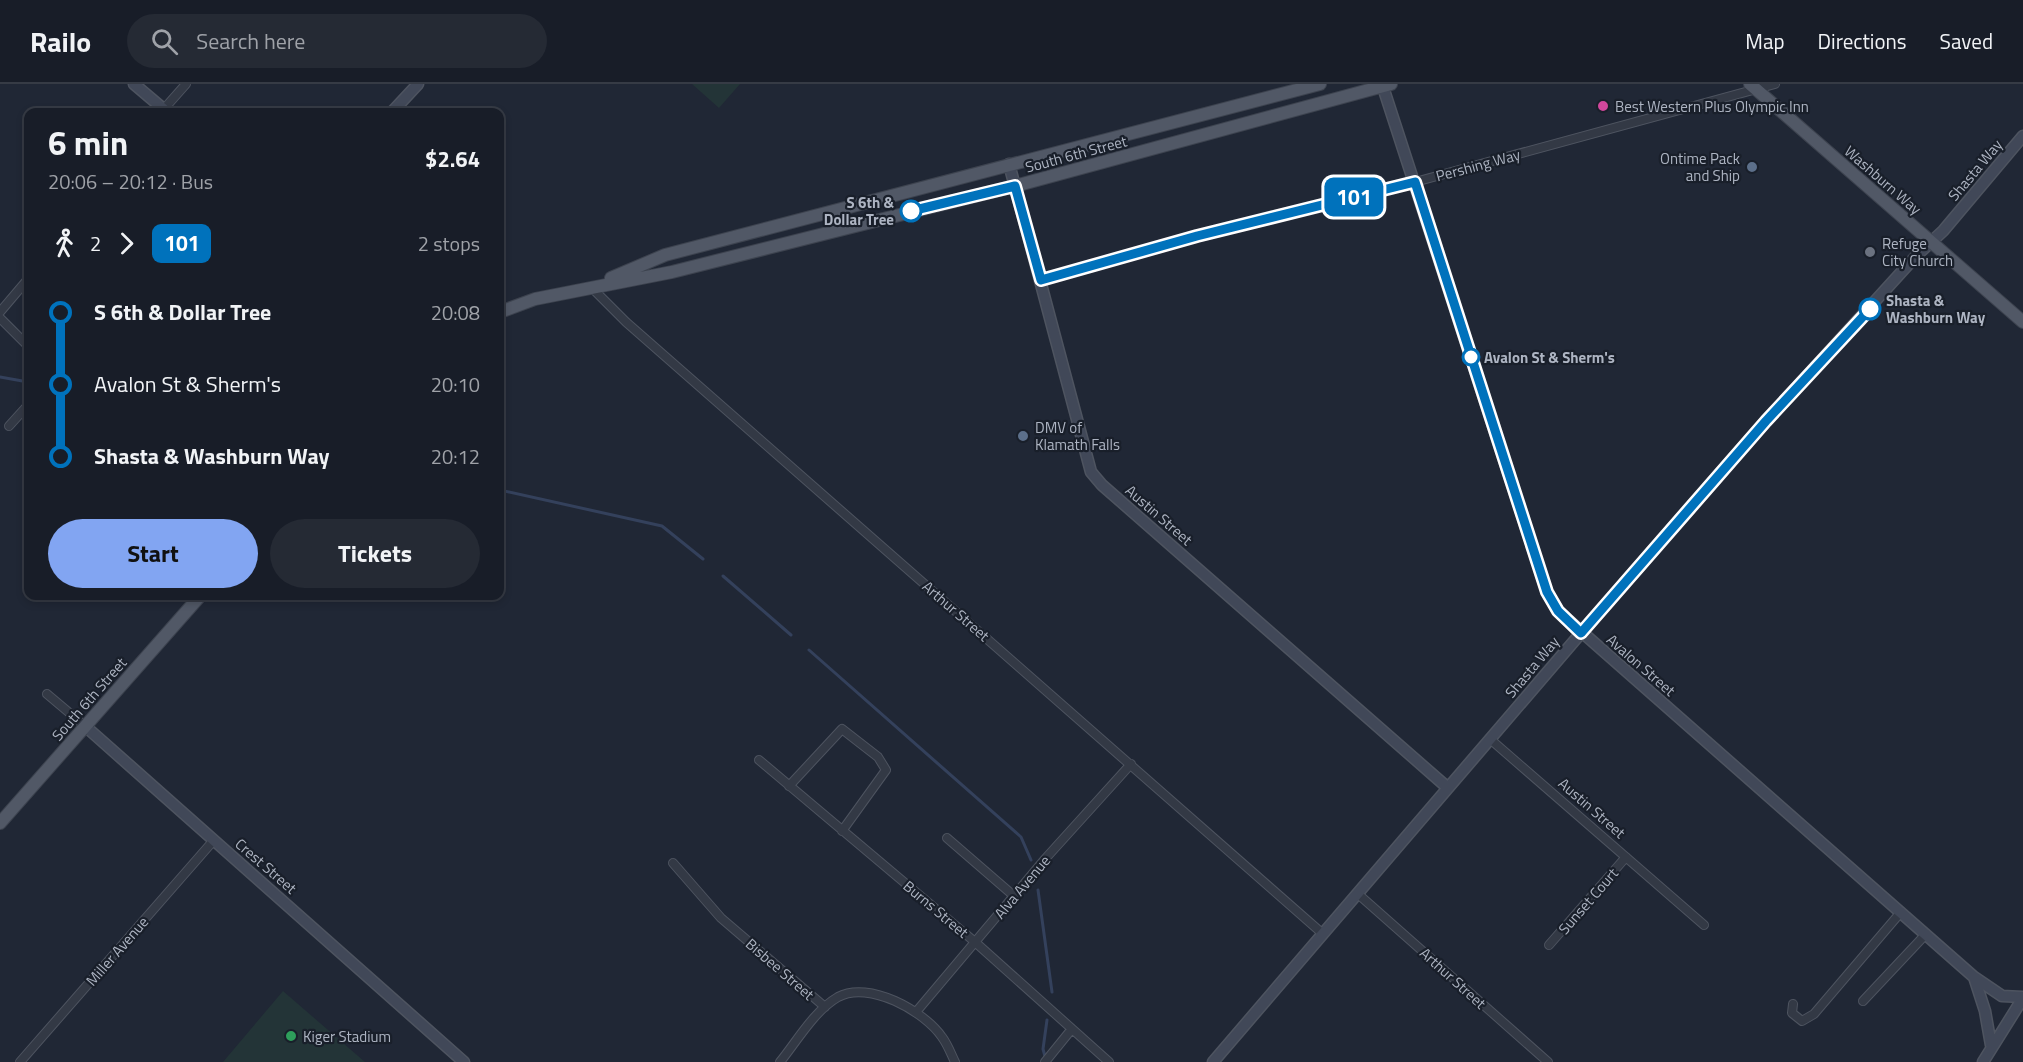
<!DOCTYPE html>
<html lang="en">
<head>
<meta charset="utf-8">
<style>
	body { margin:0; font-family:"Titillium Web",sans-serif; background:#252a34; color:#f1f3f6; height:100vh; display:flex; flex-direction:column; font-size:22px; white-space:nowrap }
	* { box-sizing:border-box; margin:0 }
	p { font-size:20px; color:#9fa2a8 }
	.icon { flex:none; width:33px; height:33px; fill:none; stroke:currentColor; stroke-width:2; stroke-linecap:round; stroke-linejoin:round }
	.map { position:relative; flex:1; overflow:hidden }
	.side { position:absolute; left:24px; top:24px; width:480px; height:492px; display:flex; flex-direction:column; background:#181d28; border-radius:12px; box-shadow:0 3px 9px #0003,0 0 0 2px #363b45 }
	.side>* { flex:none }
	.badge { padding:0 12px; border-radius:9px; font-size:21px; line-height:39px }
	.map>.badge { position:absolute; translate:-50% -50%; box-shadow:0 0 0 3px #fff }
	.legs { display:flex; align-items:center; gap:9px; height:66px; padding:0 24px; font-size:20px }
	.legs p { margin-inline-start:auto }
	.head { display:flex; align-items:center; justify-content:space-between; height:102px; padding:0 24px }
	h1 { font-size:33px; font-weight:700; line-height:45px }
	.cta { display:flex; gap:12px; margin-top:auto; padding:12px 24px }
	.cta a { flex:1; height:69px; border-radius:36px; background:#82a5f2; color:#111; font-size:24px; font-weight:700; line-height:69px; text-align:center }
	.cta a+a { background:#252a34; color:#f1f3f6 }
	ul { padding:0 24px; list-style:none }
	li { display:flex; align-items:center; gap:21px; height:72px; font-size:22px }
	li i { display:grid; place-items:center; width:9px; height:100%; margin:0 8px; background:currentColor }
	li i::after { content:''; width:15px; height:15px; margin:-8px; border:4px solid; border-radius:50%; background:#181d28 }
	li p { margin-inline-start:auto }
	li:first-child i { background:linear-gradient(#0000 50%,currentColor 0) }
	li:last-child i { background:linear-gradient(currentColor 50%,#0000 0) }
	header { display:flex; align-items:center; gap:36px; box-sizing:border-box; height:84px; padding:0 30px; background:#181d28; border-bottom:2px solid #363b45 }
	header strong { font-size:28px }
	nav { display:flex; gap:33px; margin-inline-start:auto; font-size:21px }
	.search { width:420px; height:54px; background:#252a34; display:flex; align-items:center; gap:15px; box-sizing:border-box; padding:0 21px; border-radius:33px; color:#9fa2a8; font-size:22px }
	.map>svg:first-child { display:block }
	.green { fill:#233437 }
	.lines { fill:none; stroke-linecap:round; stroke-linejoin:round }
	.stream { stroke:#34415c; stroke-width:3 }
	.street-casing { stroke:#4e5460; stroke-width:10 }
	.secondary-casing { stroke:#4e5460; stroke-width:13 }
	.primary-casing { stroke:#3d434f; stroke-width:14 }
	.street { stroke:#333945; stroke-width:8 }
	.secondary { stroke:#414858; stroke-width:10 }
	.primary { stroke:#515866; stroke-width:12 }
	.line-1-casing { stroke:#fff; stroke-width:14 }
	.line-1 { stroke:#0072bc; stroke-width:9 }
	.hotel-dot { fill:#d1479c; stroke:#191f2a; stroke-width:2 }
	.service-dot { fill:#5c6f8a; stroke:#191f2a; stroke-width:2 }
	.stop-1-dot { fill:#fff; stroke:#0072bc; stroke-width:3 }
	.worship-dot { fill:#6b7280; stroke:#191f2a; stroke-width:2 }
	.leisure-dot { fill:#2e9e5b; stroke:#191f2a; stroke-width:2 }
	.labels { text-anchor:middle; dominant-baseline:central; stroke-width:4.5; stroke-linejoin:round; paint-order:stroke }
	.poi-label { font-size:15px; fill:#adb4c2; stroke:#191f2a; text-anchor:start }
	.street-label { font-size:15px; fill:#adb4c2; stroke:#191f2a }
	.stop-label { font-size:15px; font-weight:bold; fill:#adb4c2; stroke:#191f2a; text-anchor:start }
</style>
</head>
<body>
<header>
<strong>Railo</strong>
<div class="search"><svg class="icon" aria-label="search" viewBox="0 0 24 24"><circle cx="10" cy="10" r="6"/><path d="M15 15l6 6"/></svg>Search here</div>
<nav><a>Map</a><a>Directions</a><a>Saved</a></nav>
</header>
<div class="map">
<svg width="2023" height="978" viewBox="0 0 2023 978">
	<rect width="100%" height="100%" fill="#202735"/>
	<path class="green" d="M692 0H740L719 24Z
		M283 907 365 978H223Z"/>
	<g class="lines">
		<path class="stream" d="M0 293 28 298
			M500 406 662 442 703 475
			M723 492 791 551
			M809 566 1021 753 1031 776
			M1038 806 1052 908
			M1046 976 1043 965 1047 936"/>
		<g class="street-casing">
			<path id="street" d="M163 26 186 0
				M1041 196 1197 152 1415 98 1775 0
				M591 203 626 238 1323 850
				M0 228 28 195
				M0 234 28 262
				M9 342 28 321
				M47 610 85 642
				M1490 655 1704 841
				M759 676 975 858 1109 978
				M789 702 842 645 878 673 886 686 842 747
				M947 754 1014 812
				M673 779 721 834 825 923
				M1358 810 1548 978
				M1549 861 1626 773
				M1863 917 1926 850
				M1793 920 1792 929 1802 937 1814 930 1901 828
				M916 928 1045 775 1131 680
				M20 978 214 756
				M780 978C797 957 814 927 838 913 869 896 924 927 942 953 948 961 951 970 955 978
				M1045 978 1071 946"/>
		</g>
		<g class="secondary-casing">
			<path id="secondary" d="M134 0 167 28
				M1382 0 1547 508 1558 527 1974 893 2002 912 2023 913
				M392 28 418 0
				M1009 80 1091 388 1102 401 1448 704
				M85 642 464 978
				M1974 893 1985 927 1991 961
				M1213 978 1581 549 1766 337 1917 171 1943 147 2023 52
				M1983 978 2023 914"/>
		</g>
		<g class="primary-casing">
			<path id="primary" d="M1750 0 2023 238
				M611 194 665 171 1320 0
				M500 228 535 215 672 188 1015 102 1391 0
				M0 739 200 512"/>
		</g>
		<use href="#street" class="street"/>
		<use href="#secondary" class="secondary"/>
		<use href="#primary" class="primary"/>
	</g>
	<g class="lines">
		<g class="line-1-casing">
			<path id="line-1" d="M911 127 1015 102 1041 196 1197 152 1415 98 1547 508 1558 527 1581 549 1766 337 1870 225"/>
		</g>
		<use href="#line-1" class="line-1"/>
	</g>
	<circle class="hotel-dot" cx="1603" cy="22" r="6"/>
	<g class="service-dot">
		<circle cx="1752" cy="83" r="6"/>
		<circle cx="1023" cy="352" r="6"/>
	</g>
	<g class="stop-1-dot">
		<circle cx="911" cy="127" r="10"/>
		<circle cx="1870" cy="225" r="10"/>
		<circle cx="1471" cy="273" r="8"/>
	</g>
	<circle class="worship-dot" cx="1870" cy="168" r="6"/>
	<circle class="leisure-dot" cx="291" cy="952" r="6"/>
	<g class="labels">
		<g class="poi-label">
			<text x="1615" y="22">Best Western Plus Olympic Inn</text>
			<text x="1740" y="74" text-anchor="end">Ontime Pack<tspan x="1740" dy="17">and Ship</tspan></text>
			<text x="1882" y="159">Refuge<tspan x="1882" dy="17">City Church</tspan></text>
			<text x="1035" y="343">DMV of<tspan x="1035" dy="17">Klamath Falls</tspan></text>
			<text x="303" y="952">Kiger Stadium</text>
		</g>
		<g class="street-label">
			<text transform="translate(1076 70) rotate(-15)">South 6th Street</text>
			<text transform="translate(1478 81) rotate(-15)">Pershing Way</text>
			<text transform="translate(1975 86) rotate(-50)">Shasta Way</text>
			<text transform="translate(1883 96) rotate(41)">Washburn Way</text>
			<text transform="translate(1159 431) rotate(41)">Austin Street</text>
			<text transform="translate(956 527) rotate(41)">Arthur Street</text>
			<text transform="translate(1641 581) rotate(41)">Avalon Street</text>
			<text transform="translate(1532 583) rotate(-50)">Shasta Way</text>
			<text transform="translate(89 615) rotate(-49)">South 6th Street</text>
			<text transform="translate(1592 724) rotate(41)">Austin Street</text>
			<text transform="translate(266 782) rotate(41)">Crest Street</text>
			<text transform="translate(1022 803) rotate(-50)">Alva Avenue</text>
			<text transform="translate(1588 817) rotate(-49)">Sunset Court</text>
			<text transform="translate(936 825) rotate(40)">Burns Street</text>
			<text transform="translate(117 867) rotate(-49)">Miller Avenue</text>
			<text transform="translate(780 885) rotate(41)">Bisbee Street</text>
			<text transform="translate(1453 894) rotate(42)">Arthur Street</text>
		</g>
		<g class="stop-label">
			<text x="894" y="118" text-anchor="end">S 6th &amp;<tspan x="894" dy="17">Dollar Tree</tspan></text>
			<text x="1886" y="216">Shasta &amp;<tspan x="1886" dy="17">Washburn Way</tspan></text>
			<text x="1484" y="273">Avalon St &amp; Sherm's</text>
		</g>
	</g>
</svg>
<b class="badge" style="left:1354px;top:113px;background:#0072bc;color:#fff">101</b>
<section class="side">
<div class="head"><div><h1>6 min</h1><p>20:06 – 20:12 · Bus</p></div><b>$2.64</b></div>
<div class="legs"><svg class="icon" aria-label="walk" viewBox="0 0 24 24"><circle cx="13" cy="4" r="2"/><path d="M13 8l-2 6 4 7M11 14l-3 7M7 12l3-4h3l4 4"/></svg>2<svg class="icon" aria-label="forward" viewBox="0 0 24 24"><path d="M9 5l7 7-7 7"/></svg><b class="badge" style="background:#0072bc;color:#fff">101</b><p>2 stops</p></div>
<ul>
<li><i style="color:#0072bc"></i><b>S 6th &amp; Dollar Tree</b><p>20:08</p></li>
<li><i style="color:#0072bc"></i><span>Avalon St &amp; Sherm's</span><p>20:10</p></li>
<li><i style="color:#0072bc"></i><b>Shasta &amp; Washburn Way</b><p>20:12</p></li>
</ul>
<div class="cta"><a>Start</a><a>Tickets</a></div>
</section>
</div>
</body>
</html>
